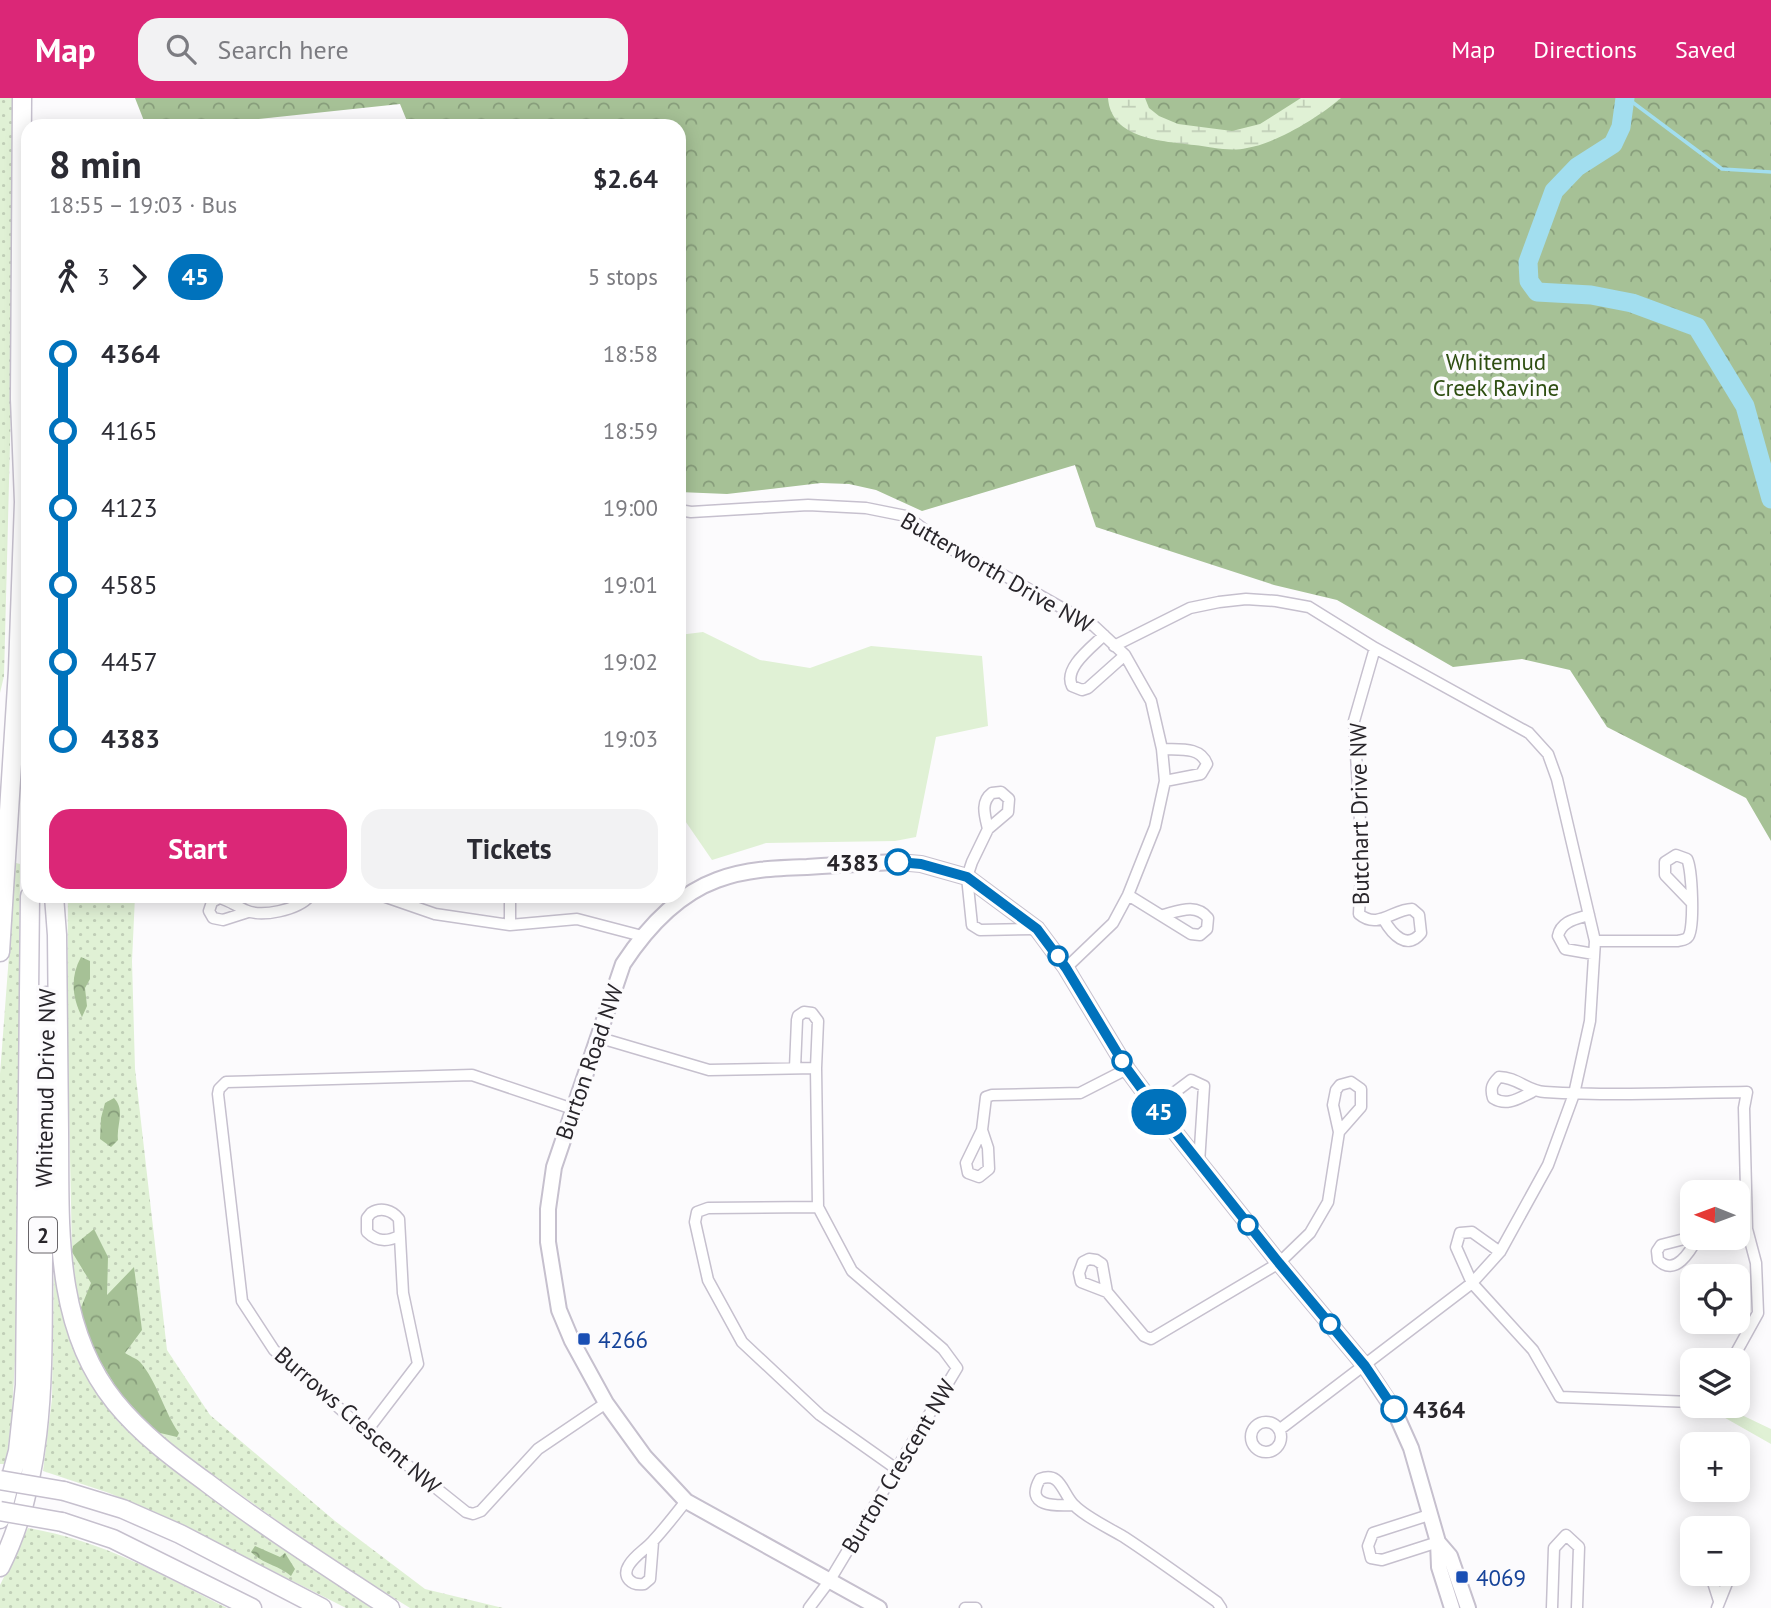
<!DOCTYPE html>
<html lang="en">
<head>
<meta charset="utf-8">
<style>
	body { margin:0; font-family:"PT Sans",sans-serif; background:#f2f2f3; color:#2b2b33; height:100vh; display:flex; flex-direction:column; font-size:26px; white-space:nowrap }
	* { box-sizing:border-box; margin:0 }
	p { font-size:23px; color:#7c7c81 }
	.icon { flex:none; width:38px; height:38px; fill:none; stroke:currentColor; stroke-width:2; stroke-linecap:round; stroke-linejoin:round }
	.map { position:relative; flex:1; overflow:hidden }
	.drawer { position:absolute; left:21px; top:21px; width:665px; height:784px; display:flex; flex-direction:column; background:#fff; border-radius:21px; box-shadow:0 4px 18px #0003 }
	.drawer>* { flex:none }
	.badge { padding:0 14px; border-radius:23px; font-size:24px; line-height:46px }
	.needle { width:46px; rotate:271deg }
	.buttons { position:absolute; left:1680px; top:1082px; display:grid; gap:14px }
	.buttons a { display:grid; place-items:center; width:70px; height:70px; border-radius:14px; background:#fff; box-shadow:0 4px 18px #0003; font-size:35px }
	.map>.badge { position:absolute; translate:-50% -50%; box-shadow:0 0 0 4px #fff }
	.legs { display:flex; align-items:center; gap:10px; height:77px; padding:0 28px; font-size:23px }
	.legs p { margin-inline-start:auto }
	.overview { display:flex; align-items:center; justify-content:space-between; height:119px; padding:0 28px }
	h1 { font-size:38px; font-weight:600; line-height:52px }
	.cta { display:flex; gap:14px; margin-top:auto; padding:14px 28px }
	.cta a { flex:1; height:80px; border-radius:21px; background:#db2777; color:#fff; font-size:28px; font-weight:600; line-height:80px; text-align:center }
	.cta a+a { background:#f2f2f3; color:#2b2b33 }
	ul { padding:0 28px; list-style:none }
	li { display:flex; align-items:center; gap:24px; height:77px; font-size:26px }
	li i { display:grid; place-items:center; width:10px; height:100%; margin:0 9px; background:currentColor }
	li i::after { content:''; width:18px; height:18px; margin:-9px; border:5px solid; border-radius:50%; background:#fff }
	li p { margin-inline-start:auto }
	li:first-child i { background:linear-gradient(#0000 50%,currentColor 0) }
	li:last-child i { background:linear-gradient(currentColor 50%,#0000 0) }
	header { display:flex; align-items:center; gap:42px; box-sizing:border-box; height:98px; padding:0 35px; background:#db2777; color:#fff }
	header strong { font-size:33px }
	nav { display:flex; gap:38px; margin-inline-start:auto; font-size:24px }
	.search { width:490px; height:63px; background:#f2f2f3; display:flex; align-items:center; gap:18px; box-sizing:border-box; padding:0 24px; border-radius:21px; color:#7c7c81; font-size:26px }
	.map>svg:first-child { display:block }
	.grass { fill:url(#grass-dots) }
	.forest { fill:url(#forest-crowns) }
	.wetland { fill:url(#wetland-marsh) }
	.green { fill:#e0f1d5 }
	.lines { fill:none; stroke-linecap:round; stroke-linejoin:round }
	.stream { stroke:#a2deef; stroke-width:3.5 }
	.river { stroke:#a2deef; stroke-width:19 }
	.street-casing { stroke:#c6c0ce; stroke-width:13 }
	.secondary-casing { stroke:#c6c0ce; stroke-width:18 }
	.highway-casing { stroke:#c6c0ce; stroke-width:21 }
	.street { stroke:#fff; stroke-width:10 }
	.secondary { stroke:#fff; stroke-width:14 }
	.highway { stroke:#fff; stroke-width:18 }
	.highway-bridge-casing { stroke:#c6c0ce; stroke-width:21; stroke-linecap:butt }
	.highway-bridge { stroke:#fff; stroke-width:18 }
	.line-1-casing { stroke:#fff; stroke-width:16 }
	.line-1 { stroke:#0072bc; stroke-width:10 }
	.stop-1-dot { fill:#fff; stroke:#0072bc; stroke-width:3.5 }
	.transit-dot { fill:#1a4fb4; stroke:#fcfbfd; stroke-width:2.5 }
	.labels { text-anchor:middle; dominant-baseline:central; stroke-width:7; stroke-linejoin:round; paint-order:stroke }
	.shield { fill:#fcfbfd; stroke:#686569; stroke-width:2 }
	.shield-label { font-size:21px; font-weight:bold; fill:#28252a }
	.park-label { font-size:23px; fill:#2e4e11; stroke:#fcfbfd }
	.street-label { font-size:23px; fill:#28252a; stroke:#fcfbfd }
	.stop-label { font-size:23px; font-weight:bold; fill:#28252a; stroke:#fcfbfd; text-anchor:end }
	.transit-label { font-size:23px; fill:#164399; stroke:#fcfbfd; text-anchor:start }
</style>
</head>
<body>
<header>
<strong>Map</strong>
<div class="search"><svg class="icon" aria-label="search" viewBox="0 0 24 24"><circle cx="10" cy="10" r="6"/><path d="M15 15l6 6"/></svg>Search here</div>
<nav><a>Map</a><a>Directions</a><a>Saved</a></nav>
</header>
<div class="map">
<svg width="1771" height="1510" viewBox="0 0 1771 1510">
	<defs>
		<pattern id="grass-dots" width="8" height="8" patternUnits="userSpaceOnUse" patternTransform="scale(1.75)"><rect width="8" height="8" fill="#e0f1d5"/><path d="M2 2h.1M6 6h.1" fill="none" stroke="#c0ceb7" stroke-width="1.8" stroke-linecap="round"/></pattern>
		<pattern id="forest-crowns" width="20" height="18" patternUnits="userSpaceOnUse" patternTransform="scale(1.75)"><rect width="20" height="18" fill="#a6c196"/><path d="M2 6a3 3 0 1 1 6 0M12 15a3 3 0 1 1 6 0" fill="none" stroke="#879d7b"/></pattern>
		<pattern id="wetland-marsh" width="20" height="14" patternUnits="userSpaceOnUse" patternTransform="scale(1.75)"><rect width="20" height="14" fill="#e0f1d5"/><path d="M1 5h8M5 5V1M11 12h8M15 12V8" fill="none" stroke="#c0ceb7"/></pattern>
	</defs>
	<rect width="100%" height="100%" fill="#fcfbfd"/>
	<path class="grass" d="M0 0H12V62L17 76 4 578 0 595Z
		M16 765 20 766 17 1225 12 1316 6 1366H0V976Z
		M68 798H135L132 863 135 971 167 1252 210 1317 335 1423 425 1491 503 1510H410L336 1464 180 1354 136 1315 106 1274 82 1220 75 1187 72 1154 67 913Z
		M54 1166H57L101 1294 378 1510H346L172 1422 109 1395 43 1373 52 1301Z
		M28 1430C104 1443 160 1476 227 1510H0V1487Z"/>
	<path class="forest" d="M135 0H1771V743L1746 700 1607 629 1570 572 1522 561 1453 569 1337 502 1274 487 1096 429 1075 367 922 413 876 392 849 386 821 385 727 396 679 394V28H409L400 6 194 28H146Z
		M81 859 90 863V881L85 890 87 908 82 919C72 899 70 879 81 859Z
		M114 1000C126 1013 116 1027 118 1042L111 1049 100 1041 101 1020 105 1005Z
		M94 1131 108 1159 107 1197 134 1169 142 1232 125 1255C129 1258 136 1260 140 1264 157 1283 164 1314 179 1335L177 1339 156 1334 119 1294 94 1253 80 1212 91 1185 72 1154 73 1148Z
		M255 1448 280 1459 285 1455 295 1471 291 1478C278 1467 263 1466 251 1454Z"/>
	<path class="wetland" d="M1108 0H1145L1149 10 1159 18 1178 26 1232 33 1260 26 1301 0H1341C1319 19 1277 45 1247 50 1230 54 1211 49 1194 47 1164 43 1111 42 1108 0Z"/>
	<path class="green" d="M703 534 760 562 810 570 871 548 982 558 988 628 936 639 916 739 895 743 766 745 712 762 679 714V537Z
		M1727 1310 1771 1331V1346L1720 1317Z"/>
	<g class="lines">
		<path class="stream" d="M1627 0 1722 71 1771 74"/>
		<path class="river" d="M1625 0 1621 29 1613 46 1577 69 1554 93 1528 164 1529 183 1537 194 1591 197 1632 205 1697 229 1745 308 1771 401"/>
		<g class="street-casing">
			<path id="street" d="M679 412 691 414 808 407 866 410 906 418 949 450 1009 480 1094 528 1125 557 1151 603 1162 651 1165 683 1155 729 1128 797 1113 825 1066 870
				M1104 537C1092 549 1063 570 1072 588L1082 592 1088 590 1125 557
				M1114 548 1190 510 1219 504 1246 501 1276 503 1309 509 1375 550 1529 635 1548 656 1557 681 1595 843 1590 923 1574 996 1548 1067 1500 1154 1472 1185 1279 1332
				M1375 550 1354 623 1362 756 1359 816C1378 832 1393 811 1412 811L1419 817 1421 835C1407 853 1392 836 1384 822
				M1162 651C1179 652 1200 648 1207 666L1201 676 1165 683
				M988 731C985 718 980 704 992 695L1001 694 1009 701 1008 714 988 731 972 764 967 779 972 827 980 832 1036 831
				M1128 797 1191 836 1200 837 1207 831 1208 820C1196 805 1179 813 1163 817
				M383 798 435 816 510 827 577 821 642 838
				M248 814 223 822 213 820 209 813 212 804 219 800C229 802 236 808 245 812 261 820 298 812 310 798
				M1589 817C1576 821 1561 823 1558 838L1565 851 1594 856
				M510 827V798
				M1595 843H1678C1682 842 1686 842 1688 839 1695 831 1692 770 1687 761L1676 757 1665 764V777L1691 804
				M597 939 709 972 816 970 818 1109 852 1173 943 1251 957 1270 830 1482 809 1510
				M795 970 797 922 798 918 804 914 812 915 818 923 816 970
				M1532 994C1519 1000 1507 1009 1493 1000 1490 990 1492 986 1499 979 1517 979 1527 993 1545 994 1612 998 1680 995 1747 994L1744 1010 1747 1131 1756 1165 1758 1215 1732 1262
				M1155 1009 1191 982 1204 988 1199 1065
				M573 1011 472 977 226 984 219 991 218 996 242 1203 274 1252 366 1334 466 1414 473 1416 481 1413 538 1351 606 1305
				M982 1032 988 1050 989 1071 979 1079 968 1075 966 1065 982 1032 986 999 992 997 1080 995 1127 971
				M818 1109 708 1110 697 1114 695 1124 708 1182 742 1244 820 1317 895 1370
				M1692 1139 1661 1147 1657 1153 1658 1162C1675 1179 1690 1154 1698 1139
				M1500 1154 1472 1134 1460 1135 1456 1149 1472 1185 1533 1252 1560 1299 1692 1304
				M1107 1194 1081 1184 1079 1175 1083 1164 1089 1161 1096 1162 1102 1166 1107 1194 1144 1238 1151 1241 1279 1165 1310 1135 1328 1104 1339 1034 1361 1009V991L1351 984 1340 987 1336 992 1333 1007 1339 1034
				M1251 1339a15 15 0 1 1 30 0a15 15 0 1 1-30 0Z
				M366 1334 418 1266 403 1195 399 1121C392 1112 381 1109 371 1115L367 1120V1134C377 1144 387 1144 399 1138
				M1074 1407C1055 1408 1024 1409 1040 1381 1061 1373 1062 1395 1074 1407 1085 1419 1109 1430 1124 1439 1156 1460 1186 1482 1217 1504L1221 1510
				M1429 1417 1373 1435 1368 1448 1371 1460 1382 1462 1438 1444
				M653 1444 650 1481 644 1486C632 1488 621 1479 629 1467 635 1457 646 1451 653 1443 665 1430 675 1417 686 1403
				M1710 1475 1719 1503
				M965 1510H976
				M1552 1510 1554 1450 1566 1437 1579 1449 1577 1510
				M1717 1510 1731 1475"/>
		</g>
		<g class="secondary-casing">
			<path id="secondary" d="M1438 1444 1450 1458 1468 1510
				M879 1510 686 1403 645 1359 606 1305 572 1243 559 1212 548 1144V1111L554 1069 623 866C646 831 676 797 717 782 746 771 776 770 807 769 837 767 867 765 898 764L921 766 967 779 1037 831 1066 870 1127 971 1155 1009 1279 1165 1365 1268 1394 1312 1411 1350 1438 1444 1439 1469 1452 1510"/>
		</g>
		<g class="highway-casing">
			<path id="highway" d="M54 798 57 837C58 903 58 968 59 1034 60 1125 53 1228 115 1304 141 1336 173 1360 206 1384 265 1429 328 1469 390 1510
				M0 854 18 572 24 404 20 301 22 0
				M64 1393 123 1411 180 1436 322 1510
				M0 1421 18 1353 25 1287 30 798
				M62 1424 113 1441 252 1510
				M0 1469C48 1374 42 1263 43 1160 44 1072 45 985 46 898"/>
		</g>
		<use href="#street" class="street"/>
		<use href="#secondary" class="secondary"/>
		<use href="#highway" class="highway"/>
		<g class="highway-bridge-casing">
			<path id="highway-bridge" d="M0 1382 64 1393
				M0 1413 62 1424"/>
		</g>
		<use href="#highway-bridge" class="highway-bridge"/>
	</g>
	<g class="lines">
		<g class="line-1-casing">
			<path id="line-1" d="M898 764 921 766 967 779 1037 831 1066 870 1127 971 1155 1009 1279 1165 1365 1268 1394 1311"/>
		</g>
		<use href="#line-1" class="line-1"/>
	</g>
	<g class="stop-1-dot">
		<circle cx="898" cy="764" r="12"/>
		<circle cx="1058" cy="858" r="9"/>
		<circle cx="1122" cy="963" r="9"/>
		<circle cx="1248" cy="1127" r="9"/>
		<circle cx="1330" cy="1226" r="9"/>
		<circle cx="1394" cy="1311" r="12"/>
	</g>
	<g class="transit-dot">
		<rect x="577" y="1234" width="14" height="14" rx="3.5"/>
		<rect x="1455" y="1472" width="14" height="14" rx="3.5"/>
	</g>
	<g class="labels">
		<rect class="shield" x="29" y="1119.5" width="28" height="35" rx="5"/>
		<g class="shield-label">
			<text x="43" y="1137">2</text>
		</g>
		<g class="park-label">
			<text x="1496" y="263">Whitemud<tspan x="1496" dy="26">Creek Ravine</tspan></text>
		</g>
		<g class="street-label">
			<text transform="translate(997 474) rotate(30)">Butterworth Drive NW</text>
			<text transform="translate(1359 716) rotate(-91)">Butchart Drive NW</text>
			<text transform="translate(589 964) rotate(-71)">Burton Road NW</text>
			<text transform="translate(45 990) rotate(-89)">Whitemud Drive NW</text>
			<text transform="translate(358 1322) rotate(41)">Burrows Crescent NW</text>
			<text transform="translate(898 1368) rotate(-59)">Burton Crescent NW</text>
		</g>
		<g class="stop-label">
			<text x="879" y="764">4383</text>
			<text x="1413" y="1311" text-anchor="start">4364</text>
		</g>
		<g class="transit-label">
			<text x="598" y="1241">4266</text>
			<text x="1476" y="1479">4069</text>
		</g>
	</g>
</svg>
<div class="buttons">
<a><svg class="needle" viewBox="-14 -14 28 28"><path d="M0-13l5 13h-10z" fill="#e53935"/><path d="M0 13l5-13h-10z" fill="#7c7c81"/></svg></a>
<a><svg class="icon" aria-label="locate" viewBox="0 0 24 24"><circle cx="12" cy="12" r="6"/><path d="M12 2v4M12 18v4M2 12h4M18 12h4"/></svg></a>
<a><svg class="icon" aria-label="layers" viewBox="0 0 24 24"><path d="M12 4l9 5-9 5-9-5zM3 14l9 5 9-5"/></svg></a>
<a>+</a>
<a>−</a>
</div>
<b class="badge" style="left:1159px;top:1014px;background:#0072bc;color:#fff">45</b>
<section class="drawer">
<div class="overview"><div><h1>8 min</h1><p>18:55 – 19:03 · Bus</p></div><b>$2.64</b></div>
<div class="legs"><svg class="icon" aria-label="walk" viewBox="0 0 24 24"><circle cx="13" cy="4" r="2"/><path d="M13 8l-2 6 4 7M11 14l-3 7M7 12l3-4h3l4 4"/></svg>3<svg class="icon" aria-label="forward" viewBox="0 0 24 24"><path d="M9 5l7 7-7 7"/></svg><b class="badge" style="background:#0072bc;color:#fff">45</b><p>5 stops</p></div>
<ul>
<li><i style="color:#0072bc"></i><b>4364</b><p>18:58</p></li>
<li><i style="color:#0072bc"></i><span>4165</span><p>18:59</p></li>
<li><i style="color:#0072bc"></i><span>4123</span><p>19:00</p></li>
<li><i style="color:#0072bc"></i><span>4585</span><p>19:01</p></li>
<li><i style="color:#0072bc"></i><span>4457</span><p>19:02</p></li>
<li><i style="color:#0072bc"></i><b>4383</b><p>19:03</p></li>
</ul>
<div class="cta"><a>Start</a><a>Tickets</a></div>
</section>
</div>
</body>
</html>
